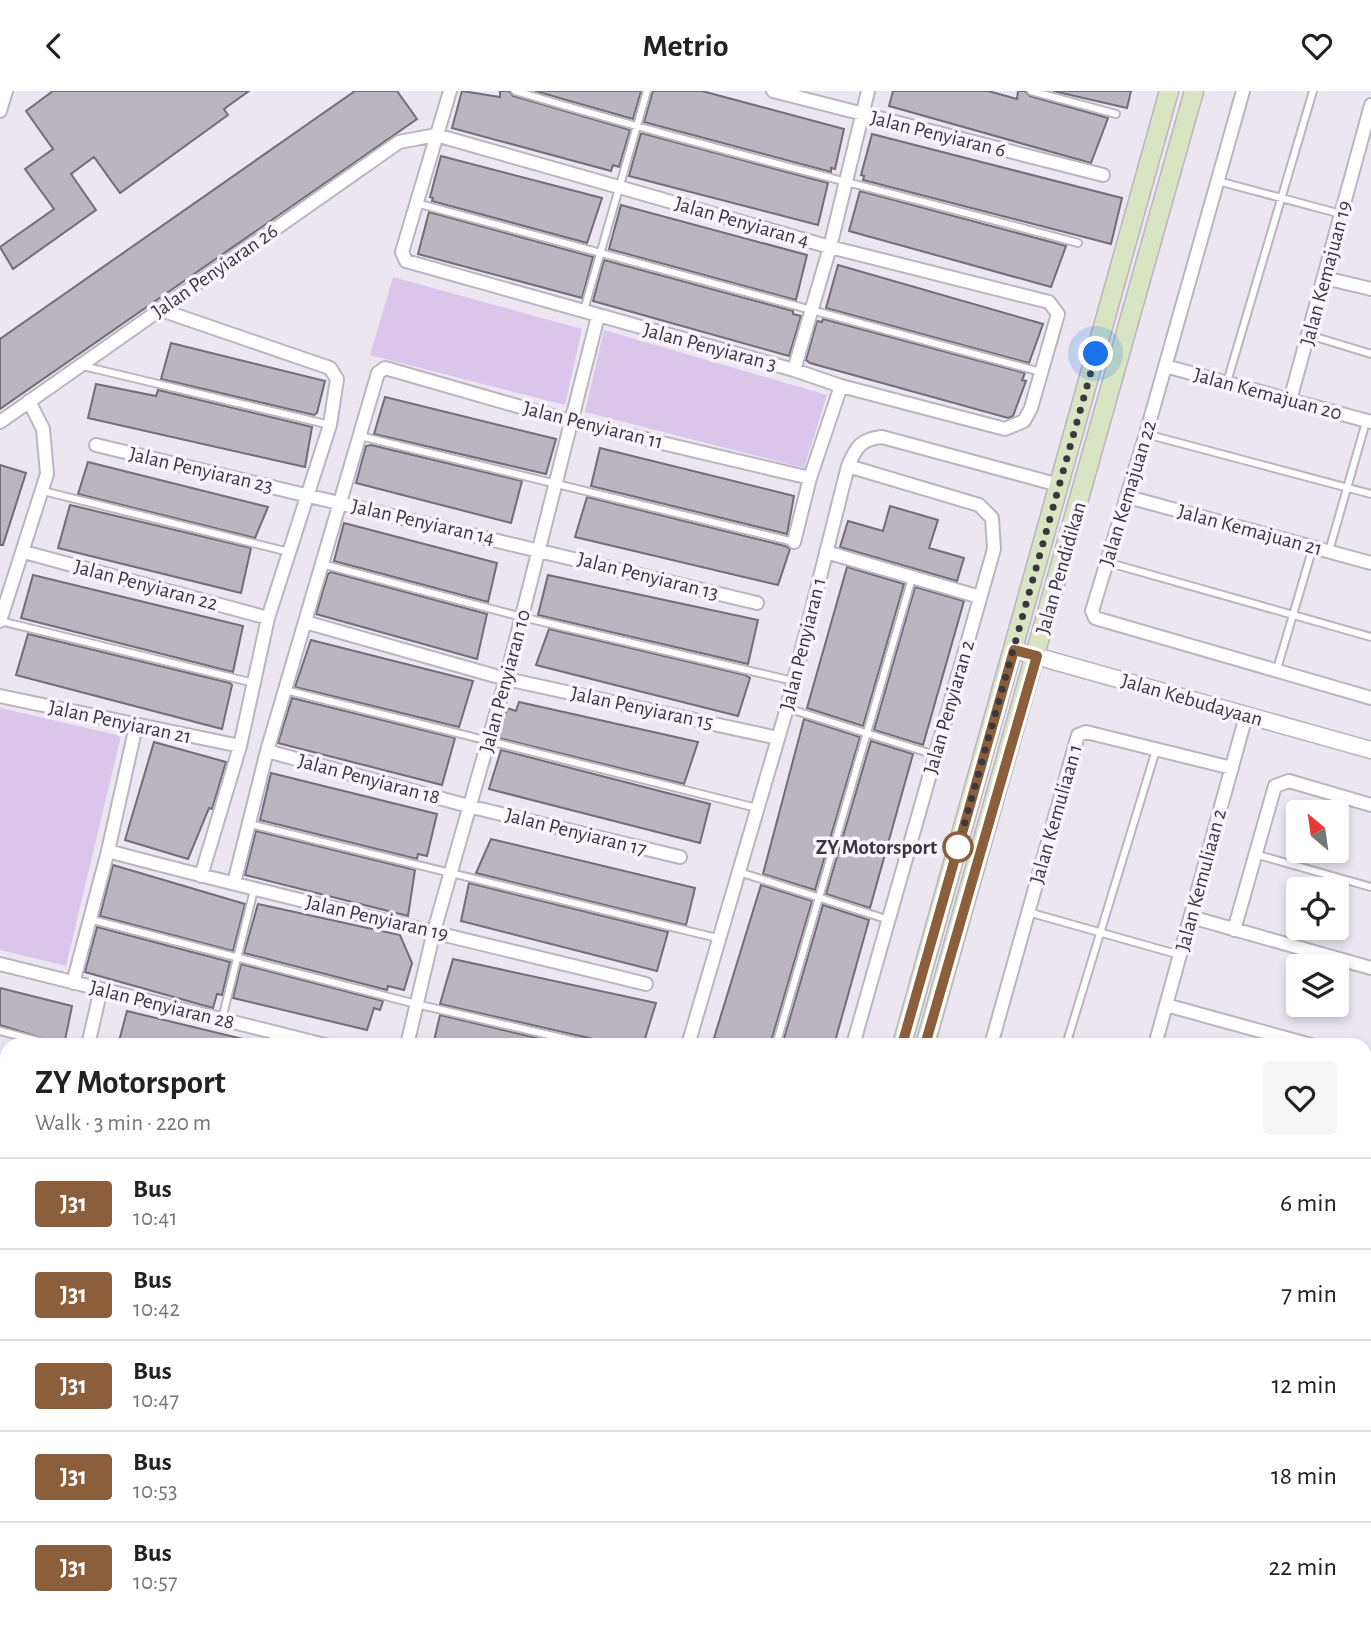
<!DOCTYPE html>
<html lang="en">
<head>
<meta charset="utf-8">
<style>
	body { margin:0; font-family:"Alegreya Sans",sans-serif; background:#f6f6f6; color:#222; height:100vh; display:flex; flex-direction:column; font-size:26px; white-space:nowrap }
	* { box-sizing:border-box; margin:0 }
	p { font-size:23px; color:#767676 }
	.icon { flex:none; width:38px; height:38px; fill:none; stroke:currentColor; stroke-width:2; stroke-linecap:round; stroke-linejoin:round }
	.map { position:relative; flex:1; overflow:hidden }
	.side { position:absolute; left:0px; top:947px; width:1372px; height:590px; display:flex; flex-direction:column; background:#fff; border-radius:21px 21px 0 0; box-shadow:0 4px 10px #0003 }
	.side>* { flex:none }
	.badge { padding:0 14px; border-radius:5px; font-size:24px; line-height:46px }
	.needle { width:46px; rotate:331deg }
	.fabs { position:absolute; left:1286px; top:709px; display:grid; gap:14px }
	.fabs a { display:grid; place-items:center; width:63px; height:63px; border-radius:7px; background:#fff; box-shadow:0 4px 10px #0003; font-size:35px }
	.you { position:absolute; width:35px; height:35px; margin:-18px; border:5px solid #fff; border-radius:50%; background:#1a73e8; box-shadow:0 0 0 10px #1a73e833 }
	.map>.badge { position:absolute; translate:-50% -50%; box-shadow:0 0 0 4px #fff }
	.round { display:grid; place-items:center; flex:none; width:74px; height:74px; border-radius:7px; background:#f6f6f6 }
	.head { display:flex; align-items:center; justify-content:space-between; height:119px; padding:0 35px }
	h1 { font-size:33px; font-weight:700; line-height:52px }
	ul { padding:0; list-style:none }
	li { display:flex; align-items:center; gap:21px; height:91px; padding:0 35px; border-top:2px solid #e0e0e0 }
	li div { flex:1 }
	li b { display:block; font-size:26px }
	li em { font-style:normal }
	li .badge { min-width:77px; font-weight:700; text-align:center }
	header { display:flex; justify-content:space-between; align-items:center; height:91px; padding:0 35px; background:#fff; font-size:32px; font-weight:700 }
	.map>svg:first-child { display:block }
	.green { fill:#d9c6ea }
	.building { fill:#bab5bf; stroke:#726d77; stroke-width:2 }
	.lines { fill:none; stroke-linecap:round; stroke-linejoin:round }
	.service-casing { stroke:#bab5bf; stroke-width:10 }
	.minor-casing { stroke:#bab5bf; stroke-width:16 }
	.tertiary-casing { stroke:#bab5bf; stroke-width:19 }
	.secondary-casing { stroke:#bab5bf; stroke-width:21 }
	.service { stroke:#fff; stroke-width:6 }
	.minor { stroke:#fff; stroke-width:12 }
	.tertiary { stroke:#fff; stroke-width:16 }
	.secondary { stroke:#d9e4c3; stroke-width:18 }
	.line-casing { stroke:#fff; stroke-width:16 }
	.line { stroke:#8b5e3c; stroke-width:10 }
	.walk { stroke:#3b383d; stroke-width:7; stroke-dasharray:0 12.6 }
	.stop-dot { fill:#fff; stroke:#8b5e3c; stroke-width:3.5 }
	.labels { text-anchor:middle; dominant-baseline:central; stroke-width:7; stroke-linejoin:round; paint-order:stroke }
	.street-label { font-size:21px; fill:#3b383d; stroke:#f9f4fe }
	.stop-label { font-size:21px; font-weight:bold; fill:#3b383d; stroke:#f9f4fe; text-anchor:end }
</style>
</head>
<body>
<header><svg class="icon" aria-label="back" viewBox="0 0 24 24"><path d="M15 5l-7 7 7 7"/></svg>Metrio<svg class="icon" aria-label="heart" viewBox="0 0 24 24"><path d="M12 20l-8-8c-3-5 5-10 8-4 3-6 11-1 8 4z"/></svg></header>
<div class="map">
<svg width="1371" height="1536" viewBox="0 0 1371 1536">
	<rect width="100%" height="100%" fill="#ece6f1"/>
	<path class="green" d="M393 186 582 238 565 314 370 264Z
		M604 239 827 304 804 377 585 321Z
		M0 617 121 645 66 875 0 859Z
		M1371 1237V1454L1365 1443V1257Z
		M807 1530H1082L1080 1536H805Z"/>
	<path class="building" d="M53 0H249L224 18 228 24 120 102 94 66 71 83 96 119 13 178 0 156 54 118 25 78 53 58 26 20Z
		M355 0H397L417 28 0 318V248Z
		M462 0 500 6V0H509L513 5 630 39 619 76 613 74 611 80 452 37Z
		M535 0H641L633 28Z
		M653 0H702L844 38 835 78 831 77V81L644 31Z
		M893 0H988L1017 8 1018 0H1025L1030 5 1108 27 1091 72 889 15Z
		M1053 0H1131L1127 17Z
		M641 42 828 92 818 134 629 85Z
		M872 43 1122 107 1111 153 863 89 864 85 861 84Z
		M441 65 602 107 587 152 432 110 433 107 430 106Z
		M860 100 1066 155 1051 196 849 140Z
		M621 114 807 164 796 209 609 158Z
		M429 121 593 166 582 207 418 163Z
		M604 169 793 220V223L801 225 789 265 593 210Z
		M838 174 1043 233 1029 272 826 217Z
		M823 228 1025 282 1022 289 1026 290 1013 325 1008 327 810 272 806 269 817 230 822 231Z
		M171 252 325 290 317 322 314 324 161 288Z
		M96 293 156 305 158 299 312 336 305 376 88 327Z
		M385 306 556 348 546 383 374 343Z
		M371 354 522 390 511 432 356 392 366 355Z
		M600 357 794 405 787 443 591 395Z
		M88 371 268 416 255 447 78 403Z
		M0 374 26 382 3 454H0Z
		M587 406 785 455 790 458 778 494 575 446Z
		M70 414 251 457 241 502 58 457Z
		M890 415 938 429 929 457 964 467 957 490 840 456 848 430 883 440Z
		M344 432 497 472 488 511 334 470Z
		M847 476 904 493 863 635 807 617Z
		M331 481 487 523 477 568 316 523 328 483Z
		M33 484 243 535 233 581 21 527Z
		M548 484 758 529 748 573 538 524Z
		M915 496 964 510 923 654 874 639Z
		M549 538 745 584 750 587 738 625 536 574Z
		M28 543 230 592 232 594 222 638 16 584Z
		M311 549 473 590 459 636 295 596Z
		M292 607 455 647 442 694 278 652Z
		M519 611 698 651 684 693 499 647 507 617 516 620Z
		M804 628 860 646 815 799 763 783Z
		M871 650 913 663 870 817 826 803Z
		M154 651 226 671 212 718 209 717 188 768 125 749Z
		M501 659 710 713 700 752 489 698Z
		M271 682 437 723 427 765 418 763 417 768 260 729Z
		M256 740 415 779 408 825 245 784Z
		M491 748 695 797 686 834 476 782Z
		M113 774 245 813 233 860 100 825Z
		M469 792 668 841 657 880 461 830Z
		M761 794 812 810 770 954H737L714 947Z
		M258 813 400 844 412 872 404 899 388 895 387 899 244 862Z
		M823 814 869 829 834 954H782Z
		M97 836 230 871 222 904 217 903 213 917 85 881Z
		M453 868 656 912 643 954H598L593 948 440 913Z
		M241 873 383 910 380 919 374 917 367 939 233 907Z
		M0 897 72 915 64 954 0 934Z
		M127 920 247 949 246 954H118Z
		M440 924 566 954H433Z"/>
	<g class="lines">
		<g class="service-casing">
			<path id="service" d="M515 0C701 56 891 101 1078 152
				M1031 0 1116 23
				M1218 90 1341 123
				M416 112 1041 281
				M584 219 647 0
				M1309 244 1371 263
				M83 275 330 334
				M1227 291 1313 0
				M1146 343 1371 403
				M360 345 794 451
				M43 400 289 461
				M1329 460 1366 331
				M1106 471 1371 546
				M322 473 522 526 793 590
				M0 530 254 592
				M1277 578 1313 456
				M285 599 757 717
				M787 617 935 664
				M250 733 717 847
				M1255 763 1371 796
				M739 781 889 829
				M1028 821 1180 864
				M89 828 416 913 592 954
				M222 928 254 799
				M0 940 53 954
				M776 954 912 487
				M1066 954 1156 659
				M0 1078 7 1080
				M392 1530 419 1536
				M12 1536 13 1530"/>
		</g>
		<g class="minor-casing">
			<path id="minor" d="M773 0 1103 84
				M1243 0 1146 343 1092 520 1095 527 1371 607
				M0 20 6 0
				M1325 187 1371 198
				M161 219 330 277 337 288 330 334 268 527 240 655 201 785
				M1165 275 1371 331
				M794 279 830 156 868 0
				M1290 309 1371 14
				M0 331 399 51 436 44 830 156 1049 211 1058 223 1031 317 1024 330 1005 338 841 295 794 279 406 170 402 161 450 0
				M96 354 757 512
				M848 375 979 414 992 427 994 458 853 954
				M1128 406 1371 472
				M794 451 810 387 841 295
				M24 461 268 527
				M826 461 980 506
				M0 530 47 383 43 338 29 310
				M305 531 506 588 778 647
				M0 605 240 655
				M267 660 472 716 680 766
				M108 760C286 808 466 848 646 893
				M234 792 267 660 378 282 385 277 573 331 810 387
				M1191 826 1371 877
				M1234 839 1275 695 1289 690 1371 714
				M0 873 325 954
				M73 892 108 760 136 635
				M1166 914 1311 954
				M88 954 101 898
				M407 954 434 840 506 588 598 225
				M688 954 787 617 848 375C856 356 861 348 882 346L1059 394
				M991 954 1078 644 1086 641 1232 677
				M1155 954 1246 625
				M1365 969 1371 970
				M0 1012 7 1014
				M1365 1125 1371 1127
				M0 1147 7 1149
				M0 1291 7 1263
				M0 1428 7 1429
				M112 1530 142 1536
				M683 1530 693 1532
				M75 1536 76 1530
				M220 1536 221 1530
				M362 1536 364 1530
				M532 1536 534 1530"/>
		</g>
		<g class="tertiary-casing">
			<path id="tertiary" d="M1014 559 1371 659
				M0 1185 7 1187
				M1365 1190 1371 1168
				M1365 1489 1371 1497"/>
		</g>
		<g class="secondary-casing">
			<path id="secondary" d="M902 954 1169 0
				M925 954 1194 0
				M741 1536 743 1530
				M763 1536 765 1530"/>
		</g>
		<use href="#service" class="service"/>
		<use href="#minor" class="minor"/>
		<use href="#tertiary" class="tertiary"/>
		<use href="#secondary" class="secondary"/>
	</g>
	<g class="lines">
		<g class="line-casing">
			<path id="line" d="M902 954 1014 559 1037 565 925 954"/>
		</g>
		<use href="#line" class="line"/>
		<path class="walk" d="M958 756 1096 263"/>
	</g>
	<circle class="stop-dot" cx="958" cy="756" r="14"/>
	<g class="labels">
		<g class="street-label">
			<text transform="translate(938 43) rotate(14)">Jalan Penyiaran 6</text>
			<text transform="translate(742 131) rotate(16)">Jalan Penyiaran 4</text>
			<text transform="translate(215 180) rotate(-35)">Jalan Penyiaran 26</text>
			<text transform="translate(1326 182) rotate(-75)">Jalan Kemajuan 19</text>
			<text transform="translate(710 256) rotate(15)">Jalan Penyiaran 3</text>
			<text transform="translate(1268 303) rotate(15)">Jalan Kemajuan 20</text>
			<text transform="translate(593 334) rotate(14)">Jalan Penyiaran 11</text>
			<text transform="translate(201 379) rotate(13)">Jalan Penyiaran 23</text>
			<text transform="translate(1128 402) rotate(-73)">Jalan Kemajuan 22</text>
			<text transform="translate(423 431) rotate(13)">Jalan Penyiaran 14</text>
			<text transform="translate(1250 439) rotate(15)">Jalan Kemajuan 21</text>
			<text transform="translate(1061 477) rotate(-74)">Jalan Pendidikan</text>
			<text transform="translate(648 485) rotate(14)">Jalan Penyiaran 13</text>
			<text transform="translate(146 494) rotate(15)">Jalan Penyiaran 22</text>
			<text transform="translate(803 553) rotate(-76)">Jalan Penyiaran 1</text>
			<text transform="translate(505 590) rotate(-75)">Jalan Penyiaran 10</text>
			<text transform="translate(1192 609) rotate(16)">Jalan Kebudayaan</text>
			<text transform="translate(949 616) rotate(-74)">Jalan Penyiaran 2</text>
			<text transform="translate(642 617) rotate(12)">Jalan Penyiaran 15</text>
			<text transform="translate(120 631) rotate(12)">Jalan Penyiaran 21</text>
			<text transform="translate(369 688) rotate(15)">Jalan Penyiaran 18</text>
			<text transform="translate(1056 723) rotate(-74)">Jalan Kemuliaan 1</text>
			<text transform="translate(576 741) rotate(14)">Jalan Penyiaran 17</text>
			<text transform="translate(1201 789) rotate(-75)">Jalan Kemuliaan 2</text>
			<text transform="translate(377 827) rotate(13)">Jalan Penyiaran 19</text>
			<text transform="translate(162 914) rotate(14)">Jalan Penyiaran 28</text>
		</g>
		<g class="stop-label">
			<text x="937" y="756">ZY Motorsport</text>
		</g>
	</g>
</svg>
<div class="fabs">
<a><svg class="needle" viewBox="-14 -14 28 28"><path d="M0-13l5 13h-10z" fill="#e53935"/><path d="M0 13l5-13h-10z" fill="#767676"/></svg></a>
<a><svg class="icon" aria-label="locate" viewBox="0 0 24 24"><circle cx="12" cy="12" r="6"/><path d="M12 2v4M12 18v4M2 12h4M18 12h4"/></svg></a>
<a><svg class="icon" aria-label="layers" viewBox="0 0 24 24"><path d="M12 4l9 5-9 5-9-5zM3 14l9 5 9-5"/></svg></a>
</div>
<div class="you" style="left:1096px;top:263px"></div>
<section class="side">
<div class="head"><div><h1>ZY Motorsport</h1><p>Walk · 3 min · 220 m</p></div><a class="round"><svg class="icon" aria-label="heart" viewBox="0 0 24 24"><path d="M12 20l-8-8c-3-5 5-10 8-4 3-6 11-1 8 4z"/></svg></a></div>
<ul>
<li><span class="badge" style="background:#8b5e3c;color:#fff">J31</span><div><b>Bus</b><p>10:41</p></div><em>6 min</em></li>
<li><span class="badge" style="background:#8b5e3c;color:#fff">J31</span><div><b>Bus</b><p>10:42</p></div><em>7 min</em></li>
<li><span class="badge" style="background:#8b5e3c;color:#fff">J31</span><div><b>Bus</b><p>10:47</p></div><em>12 min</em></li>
<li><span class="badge" style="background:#8b5e3c;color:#fff">J31</span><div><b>Bus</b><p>10:53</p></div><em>18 min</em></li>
<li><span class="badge" style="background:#8b5e3c;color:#fff">J31</span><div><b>Bus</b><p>10:57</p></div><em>22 min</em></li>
</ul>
</section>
</div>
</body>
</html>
